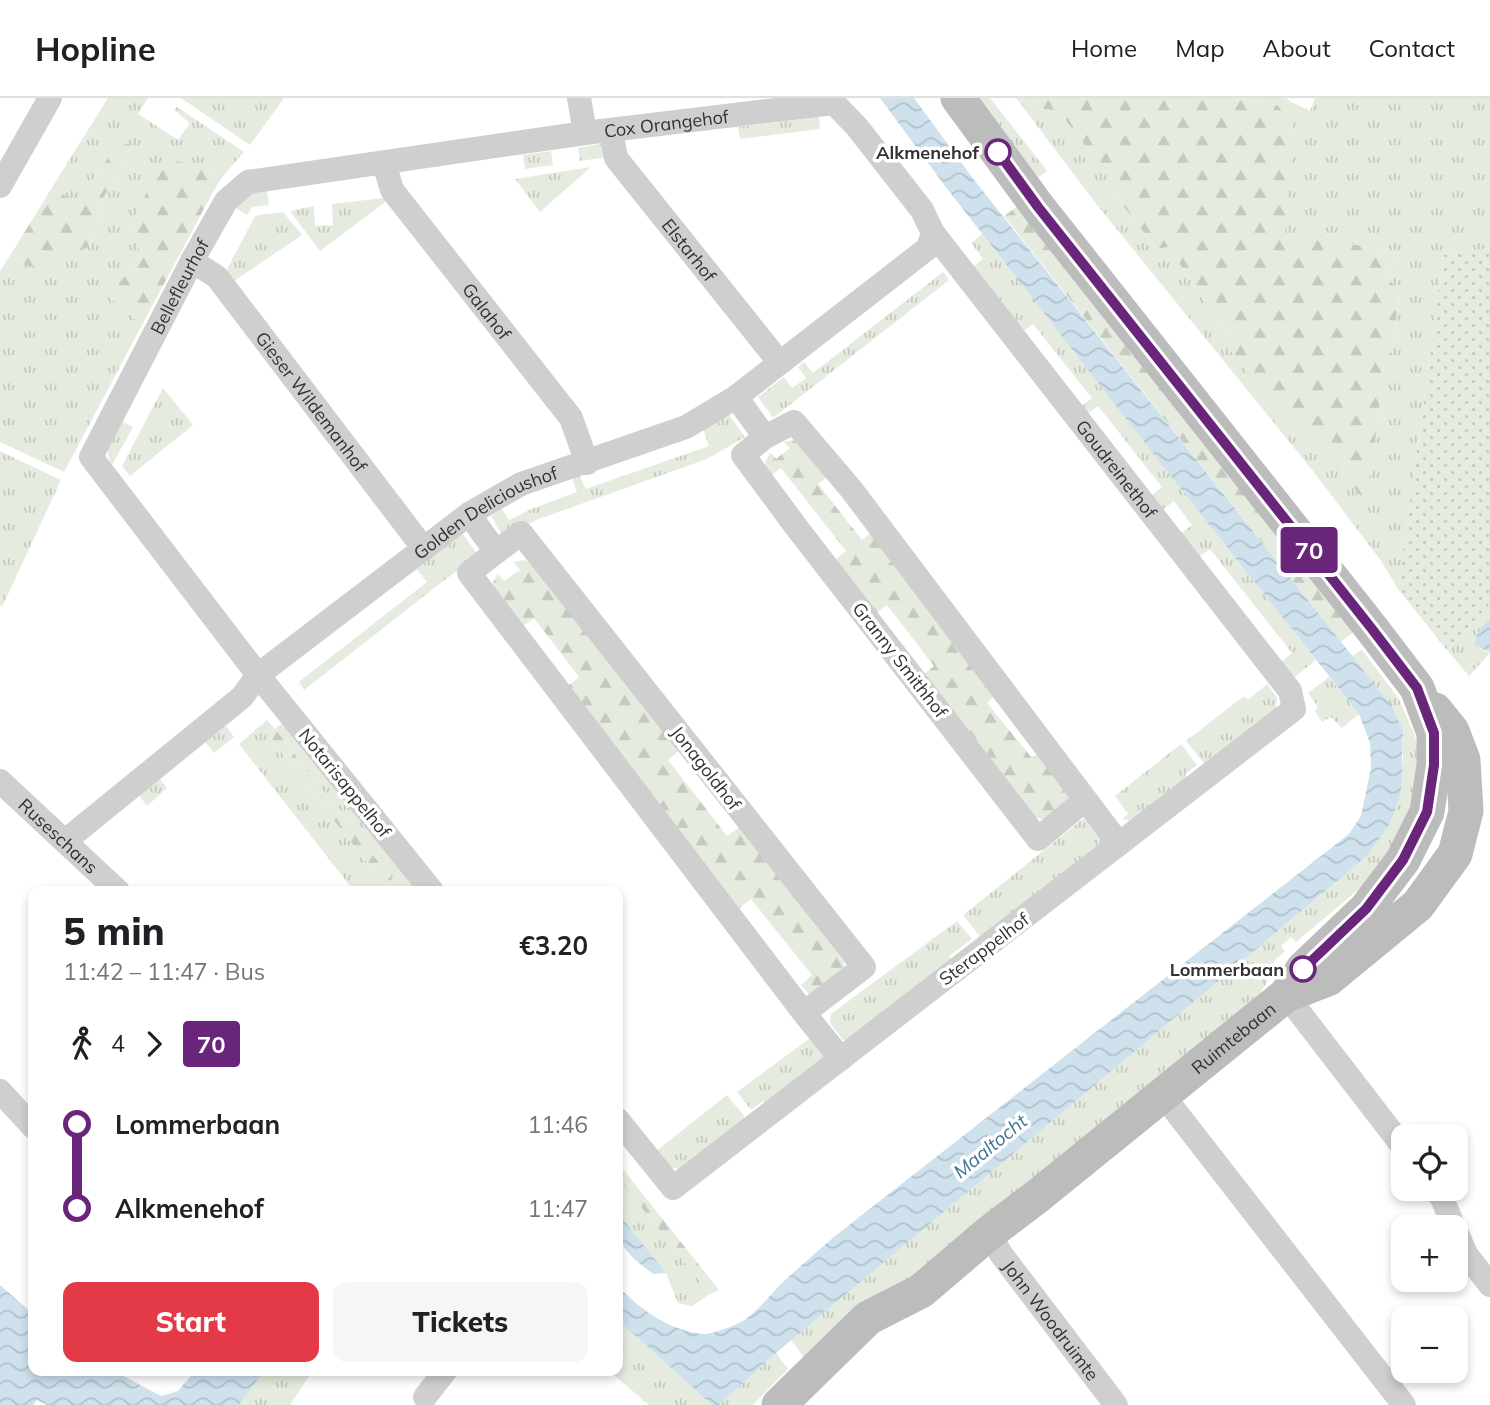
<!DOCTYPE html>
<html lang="en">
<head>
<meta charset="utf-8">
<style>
	body { margin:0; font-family:Mulish,sans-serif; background:#f6f6f6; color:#202124; height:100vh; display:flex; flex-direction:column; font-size:26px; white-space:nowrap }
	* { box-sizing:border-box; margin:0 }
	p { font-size:23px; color:#757577 }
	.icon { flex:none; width:38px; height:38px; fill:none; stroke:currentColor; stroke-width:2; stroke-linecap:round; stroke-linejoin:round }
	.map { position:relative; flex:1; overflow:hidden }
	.drawer { position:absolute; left:28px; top:788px; width:595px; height:490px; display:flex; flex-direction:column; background:#fff; border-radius:14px; box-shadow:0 4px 10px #0003 }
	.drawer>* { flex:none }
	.badge { padding:0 14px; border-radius:5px; font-size:24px; line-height:46px }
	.controls { position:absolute; left:1391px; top:1026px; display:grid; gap:14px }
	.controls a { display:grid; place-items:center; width:77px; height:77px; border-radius:14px; background:#fff; box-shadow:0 4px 10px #0003; font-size:35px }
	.map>.badge { position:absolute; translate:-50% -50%; box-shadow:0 0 0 4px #fff }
	.legs { display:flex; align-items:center; gap:10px; height:77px; padding:0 35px; font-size:23px }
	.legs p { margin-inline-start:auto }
	.headline { display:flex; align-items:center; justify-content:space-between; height:119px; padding:0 35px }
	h1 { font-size:38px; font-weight:800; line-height:52px }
	.button { display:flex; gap:14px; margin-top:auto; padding:14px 35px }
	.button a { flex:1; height:80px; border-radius:14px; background:#e43946; color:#fff; font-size:28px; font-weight:800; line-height:80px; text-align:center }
	.button a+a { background:#f6f6f6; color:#202124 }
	ul { padding:0 35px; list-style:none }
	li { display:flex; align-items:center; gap:24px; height:84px; font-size:26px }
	li i { display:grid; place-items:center; width:10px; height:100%; margin:0 9px; background:currentColor }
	li i::after { content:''; width:18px; height:18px; margin:-9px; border:5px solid; border-radius:50%; background:#fff }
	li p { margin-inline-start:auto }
	li:first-child i { background:linear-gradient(#0000 50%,currentColor 0) }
	li:last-child i { background:linear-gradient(currentColor 50%,#0000 0) }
	header { display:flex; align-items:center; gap:42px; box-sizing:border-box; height:98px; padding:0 35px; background:#fff; border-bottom:2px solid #e0e0e0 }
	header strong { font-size:33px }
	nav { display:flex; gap:38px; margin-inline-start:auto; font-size:24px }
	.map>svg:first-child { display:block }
	.grass { fill:url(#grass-tufts) }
	.forest { fill:url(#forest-firs) }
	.park { fill:url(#park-dots) }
	.water { fill:url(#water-waves) }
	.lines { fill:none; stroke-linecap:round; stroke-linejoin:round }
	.street { stroke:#cfcfcf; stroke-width:24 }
	.secondary { stroke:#bcbcbc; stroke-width:35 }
	.line-1-casing { stroke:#fff; stroke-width:16 }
	.line-1 { stroke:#68257a; stroke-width:10 }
	.stop-1-dot { fill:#fff; stroke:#68257a; stroke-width:3.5 }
	.labels { text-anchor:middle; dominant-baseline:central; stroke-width:7; stroke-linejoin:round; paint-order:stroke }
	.street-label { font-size:18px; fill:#323232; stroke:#fff }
	.stop-label { font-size:18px; font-weight:bold; fill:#323232; stroke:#fff; text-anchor:end }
	.water-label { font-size:19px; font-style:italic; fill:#3f7394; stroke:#fff }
</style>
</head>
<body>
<header>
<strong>Hopline</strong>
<nav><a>Home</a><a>Map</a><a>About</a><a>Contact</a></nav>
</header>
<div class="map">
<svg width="1490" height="1307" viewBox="0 0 1490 1307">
	<defs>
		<pattern id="grass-tufts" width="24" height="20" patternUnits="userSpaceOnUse" patternTransform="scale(1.75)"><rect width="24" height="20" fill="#e5ebde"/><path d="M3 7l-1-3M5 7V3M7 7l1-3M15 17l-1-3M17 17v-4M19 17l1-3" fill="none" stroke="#c5cabf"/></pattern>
		<pattern id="forest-firs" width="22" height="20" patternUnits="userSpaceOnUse" patternTransform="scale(1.75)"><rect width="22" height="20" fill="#e5ebde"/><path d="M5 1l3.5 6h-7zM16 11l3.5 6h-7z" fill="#c5cabf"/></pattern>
		<pattern id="park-dots" width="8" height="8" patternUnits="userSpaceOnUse" patternTransform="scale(1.75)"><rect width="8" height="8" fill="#e5ebde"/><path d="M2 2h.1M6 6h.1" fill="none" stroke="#c5cabf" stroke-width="1.8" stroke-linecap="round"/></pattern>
		<pattern id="water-waves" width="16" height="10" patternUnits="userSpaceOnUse" patternTransform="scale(1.75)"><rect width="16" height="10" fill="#cee1ed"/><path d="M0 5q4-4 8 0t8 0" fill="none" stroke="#b1c2cc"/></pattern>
	</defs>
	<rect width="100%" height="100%" fill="#fff"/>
	<path class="grass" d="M108 0H148L138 16 178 42 190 25 174 12 177 9 244 54 223 78 206 70 131 125 142 161 115 188 112 201 142 227 64 374 0 344V173L13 153 25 167 90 148 103 100 132 57 115 50 78 103 51 91Z
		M181 0H284L250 47Z
		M975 0H990L1047 73 1037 80Z
		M1016 0H1036L1044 11H1058L1112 82V94L1157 151 1168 149 1229 238 1302 330 1368 405 1384 265 1390 261 1400 196 1390 183 1394 153 1284 136 1293 26 1277 7 1234 0H1286L1291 4 1310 13 1315 0H1490V150L1444 157 1398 491 1382 464 1313 373 1098 108Z
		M819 19 820 31 740 41 738 29Z
		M606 45 608 59 580 63 578 50Z
		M551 53 553 67 525 71 523 57Z
		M591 69 540 114 515 81Z
		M267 93 269 107 252 109 247 117 234 109 247 96Z
		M392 99 320 153 290 113 314 108 315 128 333 127 332 106Z
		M283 114 302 137 231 185 223 179 255 118Z
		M982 136 1316 562 1292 581 1279 566 1292 555 1210 451 1197 460 1179 437 1192 427 1174 403 1161 413 1150 399 1162 389 1098 308 1086 317 1081 309 1092 300 1033 226 1021 235 971 170 983 161 971 145Z
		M943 174 949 182 773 320 758 299 784 279 792 290 806 280 798 269 804 264 813 275Z
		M163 290 193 327 130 378 122 368Z
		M729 317 745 339 707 361 536 422 504 440 491 418 502 411 509 422 531 411 577 394 572 380 579 377 586 391 709 348 703 331Z
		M121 323 133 329 112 367C102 349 112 339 121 323Z
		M0 353 61 382 2 509 0 507Z
		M462 435 479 458 451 477 304 592 299 584 427 484 417 471Z
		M1490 506C1490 511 1490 515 1490 520 1486 531 1475 530 1475 548L1490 555 1469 578 1447 552Z
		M1362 552 1399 601 1415 638 1421 665 1417 706 1384 770 1296 844 1291 839 1281 848 1285 853 1275 862 1267 884 1256 902 1182 970 805 1261 791 1242 1367 758 1403 663V632L1392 608 1352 558Z
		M1329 579 1359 616 1342 630 1331 619 1322 624 1315 613 1318 609 1308 595Z
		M1267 586 1277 600 1276 610 1207 669 1186 643 1244 598 1248 602Z
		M289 620 423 793H401L275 631Z
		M267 622 271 627 268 637 389 793H354L239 646Z
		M226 628 234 639 214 655 205 644Z
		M1181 646 1197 667 1185 676 1189 682 1134 724 1122 721 1128 716 1115 698Z
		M158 679 167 690 147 708 138 696Z
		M1084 720 1106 746 982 841 963 817Z
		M957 823 972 841 949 858 953 864 852 943 843 942 830 925 831 916Z
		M813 938 827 956 768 1009 763 1003 751 1012 737 994Z
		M727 997 749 1024 687 1070C669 1072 666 1068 655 1054Z
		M618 1080 710 1196 692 1208 678 1205 666 1175 618 1116Z
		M618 1222 712 1307H649L608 1272H618Z
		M776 1255 788 1271 753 1307H719Z
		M265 1272H313L290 1307H239Z"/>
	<path class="forest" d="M1036 0H1234L1277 7 1293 25 1285 136 1394 153 1390 182 1400 195 1390 261 1384 265 1368 406 1302 330H1290L1226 247 1229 238 1168 149 1157 151 1112 94V82L1058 12 1044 11Z
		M130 45 132 57 103 100 90 148 44 170 25 167 13 153 51 91 78 103 115 50Z
		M164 60 206 70 223 78 213 94 142 227 111 201 115 188 142 161 131 125Z
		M1021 106 1354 533 1341 544 1004 118Z
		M792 342 806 346 829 377 818 386 862 442 873 433 997 596 987 605 1032 660 1042 653 1070 697C1066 706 1055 719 1044 721 1039 721 1036 719 1032 718L923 577 934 568 887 507 875 516 835 462 846 453 781 370 769 379C764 369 763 364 771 355L776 361 790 350 784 344Z
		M523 462 536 467 680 652 668 662 727 738 740 729 844 864 845 872 810 897 801 887 812 877 751 801 739 810 568 588 579 579 534 520 522 529 495 493 493 484 498 476 504 483 520 472 514 464Z
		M271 627 275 631 401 793H389L268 637Z
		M618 1065 719 1192 710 1196 618 1080Z"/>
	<path class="park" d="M1490 150V506L1447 552 1398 491 1444 157Z"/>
	<path class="water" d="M880 0H914L971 78 1392 608 1403 632 1401 695 1390 725 1367 758 776 1255 719 1307H712L618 1222V1188C639 1211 669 1232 702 1236 711 1237 734 1228 743 1223 755 1216 771 1196 782 1185 799 1169 817 1154 835 1138L1349 736 1361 718 1371 670 1370 645 1359 616 1155 358 945 88Z
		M1490 521V554L1475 548C1474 536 1482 529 1490 521Z
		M618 1115 666 1175 653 1176 635 1162 618 1142Z
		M0 1187 33 1216V1272H112L161 1298 178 1293 196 1272H265L239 1307H47L37 1302 33 1307H0Z"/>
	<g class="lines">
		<g class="street">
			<path d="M579 0 585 35"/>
			<path id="s1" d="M611 33 616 60 780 265"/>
			<path id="s2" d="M384 65 392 92 571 320 587 365"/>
			<path d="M0 88 50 0"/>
			<path id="s3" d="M192 163 217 179 424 451"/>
			<path d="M736 299 765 339"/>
			<path d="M469 416 496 454"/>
			<path id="s4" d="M0 683 118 793"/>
			<path d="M1085 702 1038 741 797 430 743 357 765 339 794 324 851 391 1119 746"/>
			<path id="s5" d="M65 743 242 599 258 577 469 416 521 386 686 329 736 299 928 150 933 135"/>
			<path id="s6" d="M432 793 258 577 91 359 192 163 226 103 248 84 585 35 834 5 857 29 922 112 933 135 1290 593 1294 611 673 1090 618 1022"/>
			<path d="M1286 897 1404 1050"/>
			<path d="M804 915 864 869 521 435 469 475 804 915 841 961"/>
			<path d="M0 993 33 1029"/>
			<path d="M1162 996 1404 1307"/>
			<path d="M1434 1090 1442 1100 1454 1129"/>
			<path d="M1456 1133 1466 1156 1490 1187"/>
			<path id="s7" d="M989 1135 1001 1156 1116 1307"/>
			<path d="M425 1299 446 1272"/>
		</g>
		<g class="secondary">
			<path d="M1286 897 1328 881 1418 807 1455 756 1466 713 1463 662 1452 633 1435 612"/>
			<path id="s8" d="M779 1307 868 1220 921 1193 989 1135 1039 1097 1286 897 1303 871 1366 811 1403 762 1427 714 1434 667V635L1417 590 1372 531 1038 109 958 0"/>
		</g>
	</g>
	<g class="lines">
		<g class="line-1-casing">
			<path id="line-1" d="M998 54 1038 109 1372 531 1417 590 1434 635V667L1427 714 1403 762 1366 811 1303 871"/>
		</g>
		<use href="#line-1" class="line-1"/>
	</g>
	<g class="stop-1-dot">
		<circle cx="998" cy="54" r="12"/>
		<circle cx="1303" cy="871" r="12"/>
	</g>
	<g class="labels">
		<g class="street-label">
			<text stroke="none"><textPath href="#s6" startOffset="1293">Cox Orangehof</textPath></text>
			<text stroke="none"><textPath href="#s1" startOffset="145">Elstarhof</textPath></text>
			<text stroke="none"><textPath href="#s6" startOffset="744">Bellefleurhof</textPath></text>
			<text stroke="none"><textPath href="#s2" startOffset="182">Galahof</textPath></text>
			<text stroke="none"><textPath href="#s3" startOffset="186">Gieser Wildemanhof</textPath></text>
			<text stroke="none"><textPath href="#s6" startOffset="1925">Goudreinethof</textPath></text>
			<text stroke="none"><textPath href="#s5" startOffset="536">Golden Delicioushof</textPath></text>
			<text transform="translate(900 562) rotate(52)">Granny Smithhof</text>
			<text transform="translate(706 670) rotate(52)">Jonagoldhof</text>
			<text transform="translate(345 685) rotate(51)">Notarisappelhof</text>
			<text stroke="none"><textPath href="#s4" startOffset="80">Ruseschans</textPath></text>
			<text transform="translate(984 851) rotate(-37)">Sterappelhof</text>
			<text stroke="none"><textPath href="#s8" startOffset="586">Ruimtebaan</textPath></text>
			<text stroke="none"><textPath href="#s7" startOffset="107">John Woodruimte</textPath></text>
		</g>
		<g class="stop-label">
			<text x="979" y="54">Alkmenehof</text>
			<text x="1284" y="871">Lommerbaan</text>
		</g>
		<g class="water-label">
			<text transform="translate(990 1048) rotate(-39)">Maaltocht</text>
		</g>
	</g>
</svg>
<div class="controls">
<a><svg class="icon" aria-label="locate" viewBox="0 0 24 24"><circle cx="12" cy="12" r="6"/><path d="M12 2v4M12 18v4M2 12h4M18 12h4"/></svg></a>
<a>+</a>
<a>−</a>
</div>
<b class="badge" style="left:1309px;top:452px;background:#68257a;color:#fff">70</b>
<section class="drawer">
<div class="headline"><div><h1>5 min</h1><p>11:42 – 11:47 · Bus</p></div><b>€3.20</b></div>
<div class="legs"><svg class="icon" aria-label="walk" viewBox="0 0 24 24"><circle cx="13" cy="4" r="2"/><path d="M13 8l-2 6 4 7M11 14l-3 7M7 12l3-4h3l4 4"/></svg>4<svg class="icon" aria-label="forward" viewBox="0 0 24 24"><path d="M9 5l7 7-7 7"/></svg><b class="badge" style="background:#68257a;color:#fff">70</b></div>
<ul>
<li><i style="color:#68257a"></i><b>Lommerbaan</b><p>11:46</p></li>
<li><i style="color:#68257a"></i><b>Alkmenehof</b><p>11:47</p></li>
</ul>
<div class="button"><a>Start</a><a>Tickets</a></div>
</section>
</div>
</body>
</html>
